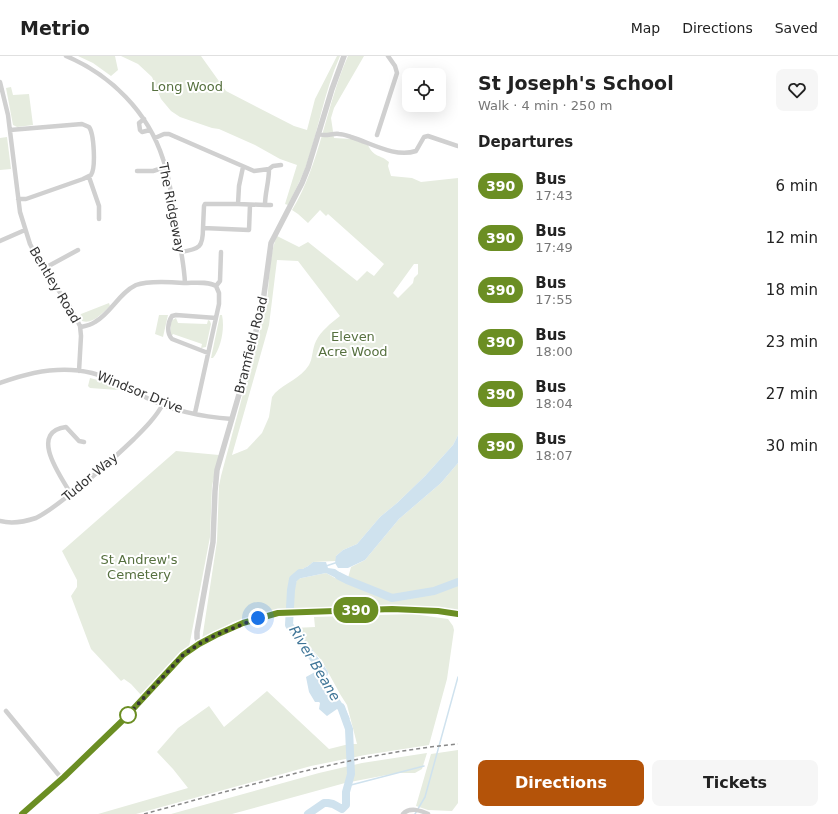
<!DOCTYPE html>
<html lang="en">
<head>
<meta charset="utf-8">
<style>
	body { margin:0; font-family:"DejaVu Sans",sans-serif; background:#f6f6f6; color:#222; height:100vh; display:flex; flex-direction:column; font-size:15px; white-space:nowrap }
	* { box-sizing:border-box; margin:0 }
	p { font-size:13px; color:#767676 }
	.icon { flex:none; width:22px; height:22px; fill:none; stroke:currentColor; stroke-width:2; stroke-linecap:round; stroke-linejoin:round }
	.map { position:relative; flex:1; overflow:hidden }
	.panel { display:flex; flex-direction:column; background:#fff; width:380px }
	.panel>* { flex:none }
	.badge { padding:0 8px; border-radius:13px; font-size:14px; line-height:26px }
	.fabs { position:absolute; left:402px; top:12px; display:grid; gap:8px }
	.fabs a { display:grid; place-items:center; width:44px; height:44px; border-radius:8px; background:#fff; box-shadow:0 4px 16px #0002; font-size:20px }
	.you { position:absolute; width:20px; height:20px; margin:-10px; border:3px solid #fff; border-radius:50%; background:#1a73e8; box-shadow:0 0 0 6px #1a73e833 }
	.map>.badge { position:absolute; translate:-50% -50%; box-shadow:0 0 0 2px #fff }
	h2 { padding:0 20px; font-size:15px; line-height:36px }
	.round { display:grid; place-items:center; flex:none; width:42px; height:42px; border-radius:8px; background:#f6f6f6 }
	.overview { display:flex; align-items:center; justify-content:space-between; height:68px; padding:0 20px }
	h1 { font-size:19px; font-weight:600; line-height:30px }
	.cta { display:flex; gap:8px; margin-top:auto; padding:8px 20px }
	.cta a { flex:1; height:46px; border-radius:8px; background:#b45309; color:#fff; font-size:16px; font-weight:600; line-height:46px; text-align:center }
	.cta a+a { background:#f6f6f6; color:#222 }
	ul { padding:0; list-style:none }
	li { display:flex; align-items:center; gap:12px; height:52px; padding:0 20px }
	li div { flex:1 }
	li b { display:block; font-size:15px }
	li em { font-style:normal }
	li .badge { min-width:44px; font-weight:700; text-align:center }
	header { display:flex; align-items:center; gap:24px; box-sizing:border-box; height:56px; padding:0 20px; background:#fff; border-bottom:1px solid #e0e0e0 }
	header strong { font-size:19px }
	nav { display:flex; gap:22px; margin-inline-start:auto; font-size:14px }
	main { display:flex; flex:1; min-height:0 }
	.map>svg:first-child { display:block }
	.green { fill:#e6ecdf; fill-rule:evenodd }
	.water { fill:#cfe2ee }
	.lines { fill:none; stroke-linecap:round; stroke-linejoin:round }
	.stream { stroke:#cfe2ee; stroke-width:1.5 }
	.river { stroke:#cfe2ee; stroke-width:8 }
	.minor { stroke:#d0d0d0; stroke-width:4.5 }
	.tertiary { stroke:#d0d0d0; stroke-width:5.5 }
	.primary { stroke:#ababab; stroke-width:7 }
	.rail { stroke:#888; stroke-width:1.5; stroke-dasharray:4 3; stroke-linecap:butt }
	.line-casing { stroke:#fff; stroke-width:9 }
	.line { stroke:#6b8e23; stroke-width:6 }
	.walk { stroke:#333; stroke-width:4; stroke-dasharray:0 7.2 }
	.stop-dot { fill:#fff; stroke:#6b8e23; stroke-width:2 }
	.labels { text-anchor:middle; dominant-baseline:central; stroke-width:4; stroke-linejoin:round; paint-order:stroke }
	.park-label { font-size:13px; fill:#56703f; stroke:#fff }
	.street-label { font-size:13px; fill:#333; stroke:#fff }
	.water-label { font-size:14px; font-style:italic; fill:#3f7597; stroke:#fff }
</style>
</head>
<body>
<header>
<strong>Metrio</strong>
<nav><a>Map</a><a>Directions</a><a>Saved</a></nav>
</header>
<main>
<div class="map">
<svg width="458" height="758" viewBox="0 0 458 758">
	<rect width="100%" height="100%" fill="#fff"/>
	<path class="green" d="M78 0H115L118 14 111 20 93 7Z
		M121 0H201L226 35 294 70 307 74 315 43 337 0H340C324 36 318 76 305 113 300 125 294 137 288 149L285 148 297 109 280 103 255 89 219 73 212 72 180 61 171 55 161 43 152 21 138 8Z
		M348 0H364L334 52 331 62 334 82 352 83 368 89C374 102 380 98 389 106L388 110 391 120 412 122 421 126 458 122V379L453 389 425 420 397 447 380 461 357 488 343 494 336 500V505L313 506C307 512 303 512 297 516 289 523 289 531 289 540L293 538 297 523 326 517 335 522 387 543C409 546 438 536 458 529V556L284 554 259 558 233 566 202 584 217 485 219 430 221 420 266 252C270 229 268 201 277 180L299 191 308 186 357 225 367 215 374 220 384 208 328 158 326 160 320 154 308 167 298 158 292 154C320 109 326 49 348 0ZM277 204 298 205 340 260C331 267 321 275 316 285 312 293 313 302 309 309 301 322 285 327 275 337L272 341 269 361 262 377 247 393 232 399 269 269ZM414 208H418V218L414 222 413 227 398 242 393 237Z
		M11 31 13 39 29 38 33 69 17 71 13 69 6 32Z
		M7 81 11 113 0 114V82Z
		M109 247 110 250C103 256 93 269 82 265L80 260 81 258Z
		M159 259H168L163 281 155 278Z
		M220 259H222C225 272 221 292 213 302H211Z
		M176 262 178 267 207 268 208 264 210 265 211 268 206 291 201 292 202 288 173 278 171 281 170 280 171 265Z
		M90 322 109 327 119 332 118 334 90 332 88 330Z
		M176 395 219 399 212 430 210 481 189 591 141 639 131 628 124 623 121 625 91 593 71 540 77 531V524L62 495Z
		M458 407V524C443 530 408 541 392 540 381 538 361 528 349 523L348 522 351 511 365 504 399 463 441 427Z
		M413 558 448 563 453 570 454 574 447 623 429 689 365 699 311 710 136 758H98L188 732 173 713 157 696 178 672 209 650 224 671 267 635 329 693 349 688H357L347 649 340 638 322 605 294 572 315 571 314 561Z
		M458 694V747L452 755 428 754 416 750 431 698Z
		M427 697 422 713 415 717H397L345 727 232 758H171L319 717 362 707Z"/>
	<path class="water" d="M458 379V407L441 427 399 463 365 504 348 512H338L335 507 336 500 343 494 357 488 380 461 397 447 425 420 453 389Z
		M313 506H326L328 512 335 513 348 522V528L326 517 297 523 294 519C299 513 306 513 313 506Z
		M322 608 333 633 345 652 350 663 343 660 341 655 337 653 327 660 319 653 320 647 319 646H315L309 636 306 621 315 616 316 610Z"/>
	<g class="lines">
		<path class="stream" d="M326 510 335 507
			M347 730 424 710
			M415 758 425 741 458 621"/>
		<path class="river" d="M304 517H300L293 523 291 534 289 569 320 611 324 617
			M339 520 347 524 392 542 434 535 458 526
			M308 758 324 747H328L333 748 342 753 346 749V736L351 718 349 673 341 651"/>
		<path class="minor" d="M66 0C111 19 148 56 163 103 170 123 172 143 175 163 179 184 184 206 185 227
			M0 26 8 59 20 156 30 188 43 213 69 249 80 270 81 280 79 315
			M144 63 139 67 140 74 142 76 150 74
			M10 74 82 68 89 71C94 77 96 112 91 119L83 123 26 143H18
			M318 78C326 81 332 77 339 78 343 78 348 80 351 81 371 87 395 102 416 95L424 81 428 80 458 90
			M377 79 397 17 395 10 388 0
			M155 82 164 78H169L254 115 269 113
			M243 111 239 130 238 148 265 149C265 137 269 126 269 113L273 110 281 109
			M137 115H153L166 111
			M89 121 99 150V163
			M265 149H271
			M203 172 204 150 205 148H238
			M0 185 25 174
			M181 196C200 193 203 191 203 172L249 174 250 149
			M43 213 78 194
			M216 230 220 225 221 196
			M81 271C86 270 91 269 95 266 111 257 119 237 136 229 149 224 172 226 185 227 194 227 208 225 216 230
			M208 297 172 283C166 277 168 266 172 260L176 259 216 262
			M0 327C29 316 61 309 92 317 113 322 129 332 147 342 173 355 204 361 232 363
			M195 357 219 248V237L216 230
			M71 438C61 421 28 376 66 371L79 385 84 386
			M0 465C12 468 24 466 36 462 48 456 59 447 69 439 92 422 113 403 134 383 145 372 156 361 163 348
			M6 655 62 723
			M403 758C409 751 421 754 428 758"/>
		<path class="tertiary" d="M199 588 197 582V576L213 486 215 435 217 414 249 304 263 246 271 187 302 127 308 112 332 33 344 0"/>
		<path class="primary" d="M22 758 64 721 122 665 183 599 199 588 216 579 243 567 278 557 392 553 438 555 458 558"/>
		<path class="rail" d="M144 758C248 730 351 698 458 688"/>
	</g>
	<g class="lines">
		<g class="line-casing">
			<path id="line" d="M22 758 64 721 122 665 183 599 199 588 216 579 243 567 278 557 392 553 438 555 458 558"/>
		</g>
		<use href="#line" class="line"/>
		<path class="walk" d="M128 659 126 661 183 599 199 588 216 579 258 562"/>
	</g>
	<circle class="stop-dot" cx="128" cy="659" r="8"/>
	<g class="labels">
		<g class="park-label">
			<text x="187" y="30">Long Wood</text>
			<text x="353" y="280">Eleven<tspan x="353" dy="15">Acre Wood</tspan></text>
			<text x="139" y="503">St Andrew's<tspan x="139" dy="15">Cemetery</tspan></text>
		</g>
		<g class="street-label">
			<text transform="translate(172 152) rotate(79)">The Ridgeway</text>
			<text transform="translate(55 229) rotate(59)">Bentley Road</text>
			<text transform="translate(251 289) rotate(-76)">Bramfield Road</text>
			<text transform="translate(140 336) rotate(22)">Windsor Drive</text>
			<text transform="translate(90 421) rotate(-40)">Tudor Way</text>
		</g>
		<g class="water-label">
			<text transform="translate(315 607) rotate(59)">River Beane</text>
		</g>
	</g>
</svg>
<div class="fabs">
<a><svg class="icon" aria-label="locate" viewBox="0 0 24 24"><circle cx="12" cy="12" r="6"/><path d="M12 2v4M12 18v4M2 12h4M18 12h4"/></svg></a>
</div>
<div class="you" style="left:258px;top:562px"></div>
<b class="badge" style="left:356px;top:554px;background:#6b8e23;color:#fff">390</b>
</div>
<section class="panel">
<div class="overview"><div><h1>St Joseph's School</h1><p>Walk · 4 min · 250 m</p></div><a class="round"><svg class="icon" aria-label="heart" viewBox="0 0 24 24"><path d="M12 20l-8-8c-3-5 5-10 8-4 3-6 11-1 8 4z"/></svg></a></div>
<h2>Departures</h2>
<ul>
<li><span class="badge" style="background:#6b8e23;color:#fff">390</span><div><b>Bus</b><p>17:43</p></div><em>6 min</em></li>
<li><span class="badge" style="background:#6b8e23;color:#fff">390</span><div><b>Bus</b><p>17:49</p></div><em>12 min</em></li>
<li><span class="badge" style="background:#6b8e23;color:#fff">390</span><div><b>Bus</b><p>17:55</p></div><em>18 min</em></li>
<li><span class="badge" style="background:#6b8e23;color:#fff">390</span><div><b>Bus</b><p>18:00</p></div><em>23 min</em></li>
<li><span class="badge" style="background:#6b8e23;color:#fff">390</span><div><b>Bus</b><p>18:04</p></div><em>27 min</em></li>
<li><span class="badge" style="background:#6b8e23;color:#fff">390</span><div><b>Bus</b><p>18:07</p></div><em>30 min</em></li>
</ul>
<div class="cta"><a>Directions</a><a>Tickets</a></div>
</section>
</main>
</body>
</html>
